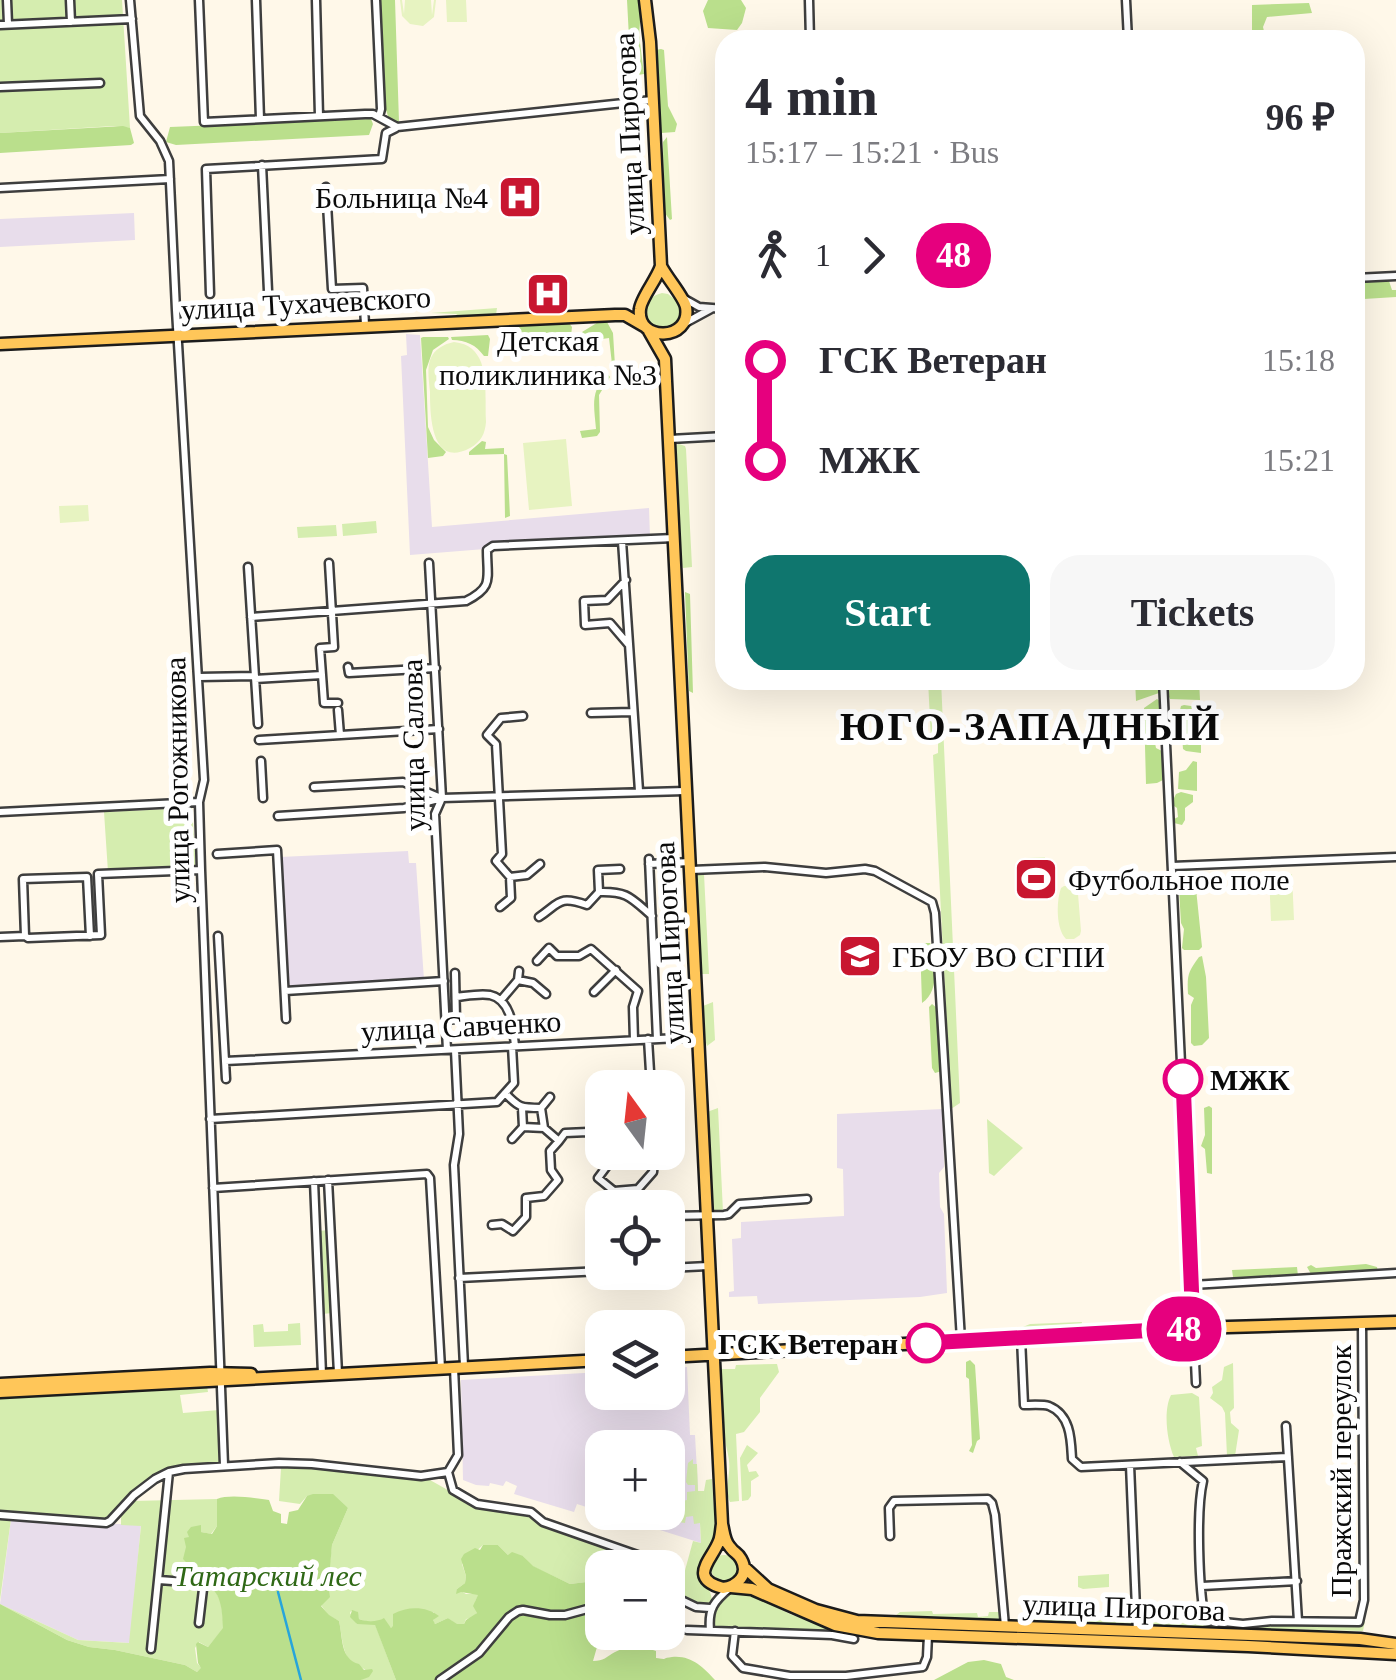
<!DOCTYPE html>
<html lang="en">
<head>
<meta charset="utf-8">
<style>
	body { margin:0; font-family:"Times New Roman",serif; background:#f7f7f7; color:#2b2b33; height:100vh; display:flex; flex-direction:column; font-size:38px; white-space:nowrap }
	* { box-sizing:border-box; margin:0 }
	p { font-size:32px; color:#7c7c81 }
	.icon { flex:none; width:55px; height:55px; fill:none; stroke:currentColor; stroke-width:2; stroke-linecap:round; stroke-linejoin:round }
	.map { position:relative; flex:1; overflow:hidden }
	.sheet { position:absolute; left:715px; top:30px; width:650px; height:660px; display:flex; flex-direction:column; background:#fff; border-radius:30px; box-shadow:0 10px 40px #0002 }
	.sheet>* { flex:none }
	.badge { padding:0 20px; border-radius:32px; font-size:35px; line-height:65px }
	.needle { width:65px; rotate:345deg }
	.fabs { position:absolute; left:585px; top:1070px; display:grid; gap:20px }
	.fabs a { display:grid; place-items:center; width:100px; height:100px; border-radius:20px; background:#fff; box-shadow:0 10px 40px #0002; font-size:50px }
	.map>.badge { position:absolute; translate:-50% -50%; box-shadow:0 0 0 5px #fff }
	.legs { display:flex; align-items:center; gap:15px; height:110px; padding:0 30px; font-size:32px }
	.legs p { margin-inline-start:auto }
	.head { display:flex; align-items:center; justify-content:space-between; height:170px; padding:0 30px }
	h1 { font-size:55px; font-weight:800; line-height:75px }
	.action { display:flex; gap:20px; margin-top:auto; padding:20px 30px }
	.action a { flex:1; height:115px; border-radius:30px; background:#0f766e; color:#fff; font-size:40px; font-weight:800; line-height:115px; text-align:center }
	.action a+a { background:#f7f7f7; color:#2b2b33 }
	ul { padding:0 30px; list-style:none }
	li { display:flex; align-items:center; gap:35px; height:100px; font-size:38px }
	li i { display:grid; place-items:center; width:15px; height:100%; margin:0 12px; background:currentColor }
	li i::after { content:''; width:25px; height:25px; margin:-12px; border:8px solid; border-radius:50%; background:#fff }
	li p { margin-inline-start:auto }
	li:first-child i { background:linear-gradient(#0000 50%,currentColor 0) }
	li:last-child i { background:linear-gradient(currentColor 50%,#0000 0) }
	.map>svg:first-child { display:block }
	.industrial { fill:#e8ddeb }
	.green { fill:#d5edaf }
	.forest { fill:#badf8c }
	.pitch { fill:#e7f3c1 }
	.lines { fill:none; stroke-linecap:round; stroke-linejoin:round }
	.stream { stroke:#27a5db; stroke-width:2.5 }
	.minor-casing { stroke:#3e3e3e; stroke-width:11 }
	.major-casing { stroke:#1c1c1c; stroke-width:15 }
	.minor { stroke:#fff; stroke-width:6 }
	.major { stroke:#ffc659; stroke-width:10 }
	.line-1-casing { stroke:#fff; stroke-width:22 }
	.line-1 { stroke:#e6007e; stroke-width:15 }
	.stop-1-dot { fill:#fff; stroke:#e6007e; stroke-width:5 }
	.labels { text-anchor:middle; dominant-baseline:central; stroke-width:10; stroke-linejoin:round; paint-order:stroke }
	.street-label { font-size:30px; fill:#0b0b0b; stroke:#fff }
	.poi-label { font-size:30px; fill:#0b0b0b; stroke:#fff; text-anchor:start }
	.stop-label { font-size:30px; font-weight:bold; fill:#0b0b0b; stroke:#fff; text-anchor:start }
	.park-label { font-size:30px; font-style:italic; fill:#2f6816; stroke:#fff }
	.district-label { font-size:40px; font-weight:bold; letter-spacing:2.5px; fill:#0b0b0b; stroke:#fff }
</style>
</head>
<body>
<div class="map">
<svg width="1396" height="1680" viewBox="0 0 1396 1680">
	<rect width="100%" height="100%" fill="#fff8e9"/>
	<path class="industrial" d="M134 213 135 240 0 247V219Z
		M406 334 420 335 432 527 649 508 650 537 562 541 556 539 490 545 485 549 410 555 401 356 407 355Z
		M408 851 409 863H416L424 980 287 988 280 857Z
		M943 1109 944 1167 939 1173 940 1207 944 1214 947 1293 920 1297 758 1304 757 1296 729 1297V1292L734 1291 732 1239 741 1238V1222L844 1216 843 1169 837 1168V1114Z
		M687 1367 690 1435H695L701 1543 603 1512H668V1448H602V1512L577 1504 574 1512 514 1494 517 1486 506 1481 503 1486 490 1483 489 1486 476 1485 463 1480 461 1380 602 1372V1392H668V1369Z
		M11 1519 141 1525 130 1643 78 1640 0 1604Z"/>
	<path class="green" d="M0 0H122L130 128 114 126 0 133Z
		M662 293 668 294 678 302 681 314 675 325 663 330 651 326 645 315C644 303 650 296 662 293Z
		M497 308 496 315 460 317 456 314 431 313Z
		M679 444 685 446 686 449 692 567 683 568 681 561 675 446Z
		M376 521 377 533 343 536 342 524Z
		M336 525 337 536 298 538 297 527Z
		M928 680H941L960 1103 951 1109 933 755 938 753V741L931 740Z
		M192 808 196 866 108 872 104 812Z
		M697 873 704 874 709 974H700L695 875Z
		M713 1002 715 1040 707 1046 703 1033V1006Z
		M718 1108 723 1212 716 1214 712 1209 707 1112Z
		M987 1119 1023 1148 994 1176 989 1173Z
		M329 1230 333 1313 322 1314 318 1231Z
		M1082 1322 1080 1330 1024 1331 1023 1327 1030 1324Z
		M300 1323 301 1345 254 1347 253 1325 263 1324 264 1332 288 1331V1324Z
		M1233 1363 1234 1408 1230 1412 1231 1423 1239 1430 1235 1456H1227L1225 1413 1222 1407 1210 1398 1213 1393 1212 1387 1222 1380 1224 1367Z
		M777 1364 779 1372 760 1398V1412L744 1432 736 1434 739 1501 730 1502C725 1491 728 1484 729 1472 731 1459 725 1446 724 1433 722 1412 722 1390 722 1369H735L736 1365Z
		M207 1386 208 1392 180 1395 183 1413 219 1410V1463L163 1471 128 1496 132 1501 217 1499V1526L211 1534 201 1532 189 1537 186 1547 193 1567 207 1572 221 1603 224 1628 208 1647 199 1642 195 1648 197 1663 202 1668 197 1672 185 1665 115 1650 89 1647 67 1640 0 1604 78 1640 129 1643 141 1526 121 1525V1514L113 1512 108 1519 104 1520 0 1513V1398Z
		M1192 1393 1199 1397 1202 1446 1196 1448 1198 1456 1174 1457C1167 1441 1163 1411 1171 1395Z
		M747 1445 758 1453 747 1465 749 1472 756 1471 759 1476 751 1481V1496L748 1500 742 1501 740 1458Z
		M693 1459V1464H697L698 1491H704L706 1480 712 1479 716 1540 700 1563C699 1578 711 1586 712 1601L708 1606 700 1607 675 1594 678 1573 684 1574 693 1541 701 1543 700 1523 694 1524 693 1516 686 1517 685 1523 679 1522 678 1502 687 1500V1492L695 1491V1485H688L686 1482 688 1463Z
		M285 1466H312L430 1480 478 1507 523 1513 567 1533 568 1535 666 1567 602 1568V1580L570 1584 532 1566 523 1556H509L498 1545H483L462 1564 466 1576 465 1583 457 1589 466 1594H479L475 1602 477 1613 472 1618 466 1619 464 1624H456L448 1618 435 1624 433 1622 434 1612H428L391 1628C381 1619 370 1624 359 1619L357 1612 351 1611 350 1613 357 1624H375L396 1680H361L367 1671C362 1667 357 1666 352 1662 342 1655 342 1633 339 1621L329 1616 321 1605 324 1590 320 1588 328 1578 332 1545 348 1508 307 1496 300 1504 279 1501 281 1468Z
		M0 1518 11 1519 0 1600Z
		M711 1568a13 13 0 1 1 26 0a13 13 0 1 1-26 0Z
		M1109 1574V1587L1083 1589 1078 1587V1576Z
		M729 1592 747 1593 792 1615 846 1632 716 1628 712 1625C711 1609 717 1601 729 1592Z
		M932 1611 933 1614 977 1613 978 1617 988 1616 989 1612H1001L1003 1621 897 1620 895 1616 900 1612Z
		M1008 1619 1133 1621 1134 1626 1130 1630 1007 1624Z
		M1365 1621 1363 1631 1245 1628 1273 1623 1360 1624Z
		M1139 1622 1236 1625 1238 1632 1142 1631Z"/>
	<path class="forest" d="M378 0H395L399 122H390L383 101Z
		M627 0H638L641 10 639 35 644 74 631 76Z
		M708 0H741L746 8 742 23 737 30 708 28 703 11Z
		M1309 3 1312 13 1267 17 1263 27 1266 40H1252V5Z
		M661 49 664 50 668 106 677 124 675 132 661 133 655 54 656 50Z
		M371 119 373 124 369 135 176 145 166 142 170 127Z
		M123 126 130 128 134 143 131 145 0 153V133Z
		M667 137 672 219 670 220 664 212 663 142Z
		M1355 281H1389L1392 290H1396V297L1364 299 1362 315 1355 316Z
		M600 321 607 322 613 333 615 366 612 364 609 338 602 339 598 351 581 352 580 344 585 342 582 332Z
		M569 323 572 327 571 336 560 333 522 334 519 327 520 324Z
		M488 335 490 339 488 356H484C476 345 466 340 452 340L451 337Z
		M423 337H448L449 339 433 350 426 370 428 427 434 440 446 452 443 456 428 458 421 338Z
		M607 373 610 377 599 395 600 432 597 436 582 438 580 431 596 429C594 405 590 393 607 373Z
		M482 441 486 442 485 449 504 448V454L507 455 510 516 505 518 504 454 469 455V452Z
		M685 592 690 594 693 693 689 691Z
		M1135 680H1157L1159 693 1136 701Z
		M1167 680H1199L1200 700 1170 699 1166 690H1174V687Z
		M1157 699 1161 702 1162 740 1155 743 1156 748 1162 751 1163 780 1157 783 1146 784 1144 708Z
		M1184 705 1198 707 1201 711V753L1186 751 1183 749 1182 736 1185 732 1180 710 1181 706Z
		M1193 761 1197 762V791L1178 789 1179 772 1186 770Z
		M1181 792 1193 795V802L1185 808V820L1182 825 1174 823V819L1178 817 1177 808 1171 804 1176 794Z
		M1180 870H1190L1195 879 1202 947 1199 950H1184L1182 948 1184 929 1181 923 1178 873Z
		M920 943H930L933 947C934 967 940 990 922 1003Z
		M1202 956 1206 977 1209 1038 1202 1045 1194 1046 1191 1043V1005L1194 998 1188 994C1187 975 1188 972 1199 957Z
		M932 1004 937 1008 942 1071 935 1073 932 1068 929 1007Z
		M1209 1106 1212 1108V1174L1207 1173 1205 1149 1201 1146 1205 1135 1204 1108Z
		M1366 1264 1377 1267 1378 1272 1311 1274 1307 1267 1311 1265 1316 1268Z
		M1297 1267 1298 1276 1233 1277 1232 1270Z
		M970 1360 975 1365 980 1439 977 1441 973 1453 969 1451 972 1445 969 1379 966 1377V1362Z
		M313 1494H333L348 1508 332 1545 329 1578 321 1587 329 1591 330 1597 321 1606 329 1615 339 1621C343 1638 340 1659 359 1664L364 1670 372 1669 373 1671 369 1677 361 1680H0V1604L67 1640 89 1647 115 1650 185 1665 197 1672 201 1668 198 1663 196 1644 198 1642 208 1647 223 1628C222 1610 222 1590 203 1583L207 1572 188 1564 183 1559 186 1547 184 1538 189 1537 187 1532 191 1527 201 1525V1532L212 1534 217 1526V1499C229 1494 255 1498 269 1500L273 1511 281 1514V1523L287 1524 289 1512 298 1510 307 1496Z
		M483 1545H498L508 1555 512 1552 523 1556 533 1566 570 1584 602 1580V1632L606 1633 599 1640 593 1661C604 1661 606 1657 615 1652 628 1645 642 1646 656 1651V1658C672 1660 657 1659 672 1657 691 1655 703 1667 715 1680H396L375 1625 357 1624 350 1617 352 1610 358 1612 359 1619C366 1622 378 1622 384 1618L391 1628 393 1626V1614C408 1606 426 1606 439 1616L433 1620 435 1624 448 1618 457 1624H464L466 1620 477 1613 473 1606 478 1595 461 1592 456 1594 457 1589 465 1583 466 1576 461 1559 464 1554 475 1548 480 1550Z
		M984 1660 1001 1664 1006 1677 1014 1680H934L968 1662Z"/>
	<path class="pitch" d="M400 0H402L404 14 405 0H431L432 15 434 0H436L434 17 423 26 410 24 402 16Z
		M446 0H466L467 22H447Z
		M454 342C493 346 484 393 486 422 485 434 481 442 470 448 431 469 430 415 430 392 429 382 427 369 430 360 434 349 444 344 454 342Z
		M566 439 572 506 529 510 523 443Z
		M88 505 89 521 60 523 59 506Z
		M1267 680H1317L1313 686 1309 688 1276 690 1270 687Z
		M1045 857 1047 899 1027 900 1025 858Z
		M1292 874 1294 920 1271 921 1269 875Z
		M1064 886H1073L1078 894 1081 931 1080 935 1074 939H1066C1056 929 1056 902 1061 888Z"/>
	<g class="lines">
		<path class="stream" d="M278 1592 301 1680"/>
		<g class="minor-casing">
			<path id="minor" d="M7 0 8 24
				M70 0 71 22
				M130 0 140 116 160 141 169 161 176 310 204 780 199 802 201 870 224 1465
				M199 0 204 122 365 114H373L397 127 652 100
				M256 0 260 119
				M316 0 319 116
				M376 0 381 109 379 117
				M809 0 810 40
				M1126 0 1128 40
				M0 25 132 19
				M0 87 100 83
				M262 165 268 291
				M326 187 332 289 363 288 365 325
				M0 188 170 179
				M1355 278 1396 276
				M210 294 206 169 382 159 386 133 396 128
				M683 298 699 307 725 309
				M687 322 711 309
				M670 439 725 436
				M622 541 639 791
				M429 563 442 798 435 814 447 1050
				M248 567 258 724
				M626 580 607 600 584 601 585 625 610 623 628 644
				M251 617 466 601C494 587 487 579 487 550L493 546 674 538
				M348 667 349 673 436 668
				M322 675 320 648 334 647 329 563
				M199 677 255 676
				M255 679 322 675 324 703H338
				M1163 680 1196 1383
				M338 710 340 735
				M591 713 632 712
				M259 740 439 729
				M261 761 263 798
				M314 787 403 782 441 798
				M0 812 199 802
				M278 816 404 808 442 798 685 791
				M217 854 277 850 286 1019
				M649 859 657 1039
				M649 864 690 862
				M1172 866 1396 857
				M691 870 765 867 826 873 865 869 875 871 932 902 935 913 961 1340
				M510 877 496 861 502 854 496 744 487 735 501 718 523 716
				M510 877 527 875 540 864
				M599 892 598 870 620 869
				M500 907 511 898 510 877
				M539 917C560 903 558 895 587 905L599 892C628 891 631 898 652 916
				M90 936 87 877 23 879 25 936 28 938 101 935 98 874 201 870
				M218 936 226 1079
				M0 937 25 936
				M537 961 549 948 557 956H579L591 949 638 991 633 1007 634 1040
				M518 980 533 983 546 994
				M285 991 444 981
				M594 992 616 970
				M456 997C466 996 480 993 490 995 512 1000 513 1029 515 1046
				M501 1000 518 980 519 971
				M446 1020 456 1019 455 973
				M648 1039 651 1088
				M455 1050 459 1134 454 1165 464 1366
				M225 1061 698 1037
				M505 1093C519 1108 521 1108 541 1108L550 1097
				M210 1119 497 1102 514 1083 512 1046
				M523 1127 544 1128
				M512 1139 523 1127 522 1108
				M559 1141 565 1133 588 1132 602 1143
				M606 1152 607 1166 598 1178 614 1191 615 1208
				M328 1180 338 1373
				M314 1181 322 1374
				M213 1188 427 1174 430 1178 441 1368
				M614 1191 638 1189 653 1172 655 1152
				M654 1206V1208
				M668 1216 724 1215 729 1214 739 1204 807 1199
				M492 1225 502 1224 513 1231 526 1217V1198L544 1196 558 1180 551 1170 550 1151 559 1141 544 1128 541 1108
				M668 1268 708 1266
				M459 1278 602 1271
				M1192 1285 1396 1273
				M1021 1338 1024 1405C1030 1405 1043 1404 1049 1406 1071 1415 1071 1440 1072 1459L1081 1467 1288 1457
				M1286 1426 1298 1621
				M1180 1462 1203 1481C1196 1511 1199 1589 1205 1620L1243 1624 1272 1621 1359 1622 1364 1600 1362 1324
				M1130 1465 1137 1633
				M448 1472 453 1490 477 1504 531 1512 543 1522 669 1566 676 1575 673 1596 696 1607 710 1608
				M0 1515 106 1523 110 1521 134 1495 155 1479 169 1472 184 1469 279 1463 312 1464 421 1476 448 1472 458 1455 454 1368
				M890 1536 889 1508 894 1501 988 1499 992 1503 995 1515 1005 1626
				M159 1580 199 1583 203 1589 199 1623
				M1202 1586 1297 1581
				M687 1630 832 1635 854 1639
				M710 1630C708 1609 714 1601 730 1588
				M735 1631 732 1656 743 1668 790 1676H846L923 1667 927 1657 928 1635
				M151 1649 169 1472
				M440 1680 479 1653 509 1617 518 1611 523 1610 550 1615H565L602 1605"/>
		</g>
		<g class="major-casing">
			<path id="major" d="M645 0 650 42 661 266C657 279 641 298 640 309 636 343 692 341 686 307 684 297 667 278 661 266
				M649 331 665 359 666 381 722 1524C724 1532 724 1541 730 1547 735 1554 737 1552 741 1559 750 1575 737 1586 723 1588 687 1578 712 1560 719 1541 721 1536 721 1530 722 1524
				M0 344 615 315H625L644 326
				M668 1357 1193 1328 1396 1322
				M0 1384 210 1373 251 1374
				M0 1392 602 1360
				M744 1567 768 1589 816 1610 857 1621 1360 1639 1396 1644
				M731 1587 752 1589 835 1625 878 1633 1248 1646 1396 1654"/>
		</g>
		<use href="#minor" class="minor"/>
		<use href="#major" class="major"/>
	</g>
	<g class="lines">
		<g class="line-1-casing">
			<path id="line-1" d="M926 1343 1193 1328 1183 1079"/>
		</g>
		<use href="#line-1" class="line-1"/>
	</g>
	<defs>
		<g id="hospital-square" transform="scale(2.25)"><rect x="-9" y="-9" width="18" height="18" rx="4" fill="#c81630" stroke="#fff"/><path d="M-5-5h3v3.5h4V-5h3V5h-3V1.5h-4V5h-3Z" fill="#fff"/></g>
		<g id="stadium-square" transform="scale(2.25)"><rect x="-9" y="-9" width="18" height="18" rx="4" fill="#c81630" stroke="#fff"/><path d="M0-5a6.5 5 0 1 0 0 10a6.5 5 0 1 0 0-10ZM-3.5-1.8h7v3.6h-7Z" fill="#fff"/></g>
		<g id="university-square" transform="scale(2.25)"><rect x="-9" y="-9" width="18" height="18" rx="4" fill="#c81630" stroke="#fff"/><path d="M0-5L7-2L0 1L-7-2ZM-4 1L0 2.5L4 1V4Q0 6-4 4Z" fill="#fff"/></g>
	</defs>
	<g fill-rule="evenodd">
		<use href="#hospital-square" x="520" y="197"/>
		<use href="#hospital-square" x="548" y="294"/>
		<use href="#stadium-square" x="1036" y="879"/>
		<use href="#university-square" x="860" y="956"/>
	</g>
	<g class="stop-1-dot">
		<circle cx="1183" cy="1079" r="18"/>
		<circle cx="926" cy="1343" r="18"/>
	</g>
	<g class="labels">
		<g class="street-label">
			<text transform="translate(629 134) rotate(-93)">улица Пирогова</text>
			<text transform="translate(306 303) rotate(-3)">улица Тухачевского</text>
			<text transform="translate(413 745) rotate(-91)">улица Салова</text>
			<text transform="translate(177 780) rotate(-91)">улица Рогожникова</text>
			<text transform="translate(669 943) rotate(-93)">улица Пирогова</text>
			<text transform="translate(461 1026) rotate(-3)">улица Савченко</text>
			<text transform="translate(1340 1471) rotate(-90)">Пражский переулок</text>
			<text transform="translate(1124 1607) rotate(2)">улица Пирогова</text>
		</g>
		<g class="poi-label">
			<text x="488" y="197" text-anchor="end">Больница №4</text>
			<text x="548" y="340" text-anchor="middle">Детская<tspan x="548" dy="34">поликлиника №3</tspan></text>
			<text x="1068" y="879">Футбольное поле</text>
			<text x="892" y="956">ГБОУ ВО СГПИ</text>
		</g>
		<g class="stop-label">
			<text x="1210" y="1079">МЖК</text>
			<text x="898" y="1343" text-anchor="end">ГСК Ветеран</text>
		</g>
		<g class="park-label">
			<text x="268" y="1575">Татарский лес</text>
		</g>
		<g class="district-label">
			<text x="1031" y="726">ЮГО-ЗАПАДНЫЙ</text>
		</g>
	</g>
</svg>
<div class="fabs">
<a><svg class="needle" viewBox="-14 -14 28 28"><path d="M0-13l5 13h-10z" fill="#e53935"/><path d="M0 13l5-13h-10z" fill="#7c7c81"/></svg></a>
<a><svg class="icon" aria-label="locate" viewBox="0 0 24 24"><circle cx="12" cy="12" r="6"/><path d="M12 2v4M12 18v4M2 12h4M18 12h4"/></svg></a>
<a><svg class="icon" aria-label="layers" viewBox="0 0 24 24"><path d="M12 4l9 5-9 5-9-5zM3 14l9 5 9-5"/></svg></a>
<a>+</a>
<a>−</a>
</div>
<b class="badge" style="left:1184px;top:1329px;background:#e6007e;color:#fff">48</b>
<section class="sheet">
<div class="head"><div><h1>4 min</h1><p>15:17 – 15:21 · Bus</p></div><b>96 ₽</b></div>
<div class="legs"><svg class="icon" aria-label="walk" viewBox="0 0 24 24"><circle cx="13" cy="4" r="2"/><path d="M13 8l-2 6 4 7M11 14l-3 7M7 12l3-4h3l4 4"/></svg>1<svg class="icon" aria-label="forward" viewBox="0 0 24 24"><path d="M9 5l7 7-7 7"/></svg><b class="badge" style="background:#e6007e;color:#fff">48</b></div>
<ul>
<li><i style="color:#e6007e"></i><b>ГСК Ветеран</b><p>15:18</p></li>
<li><i style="color:#e6007e"></i><b>МЖК</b><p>15:21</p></li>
</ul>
<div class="action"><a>Start</a><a>Tickets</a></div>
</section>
</div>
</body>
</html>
